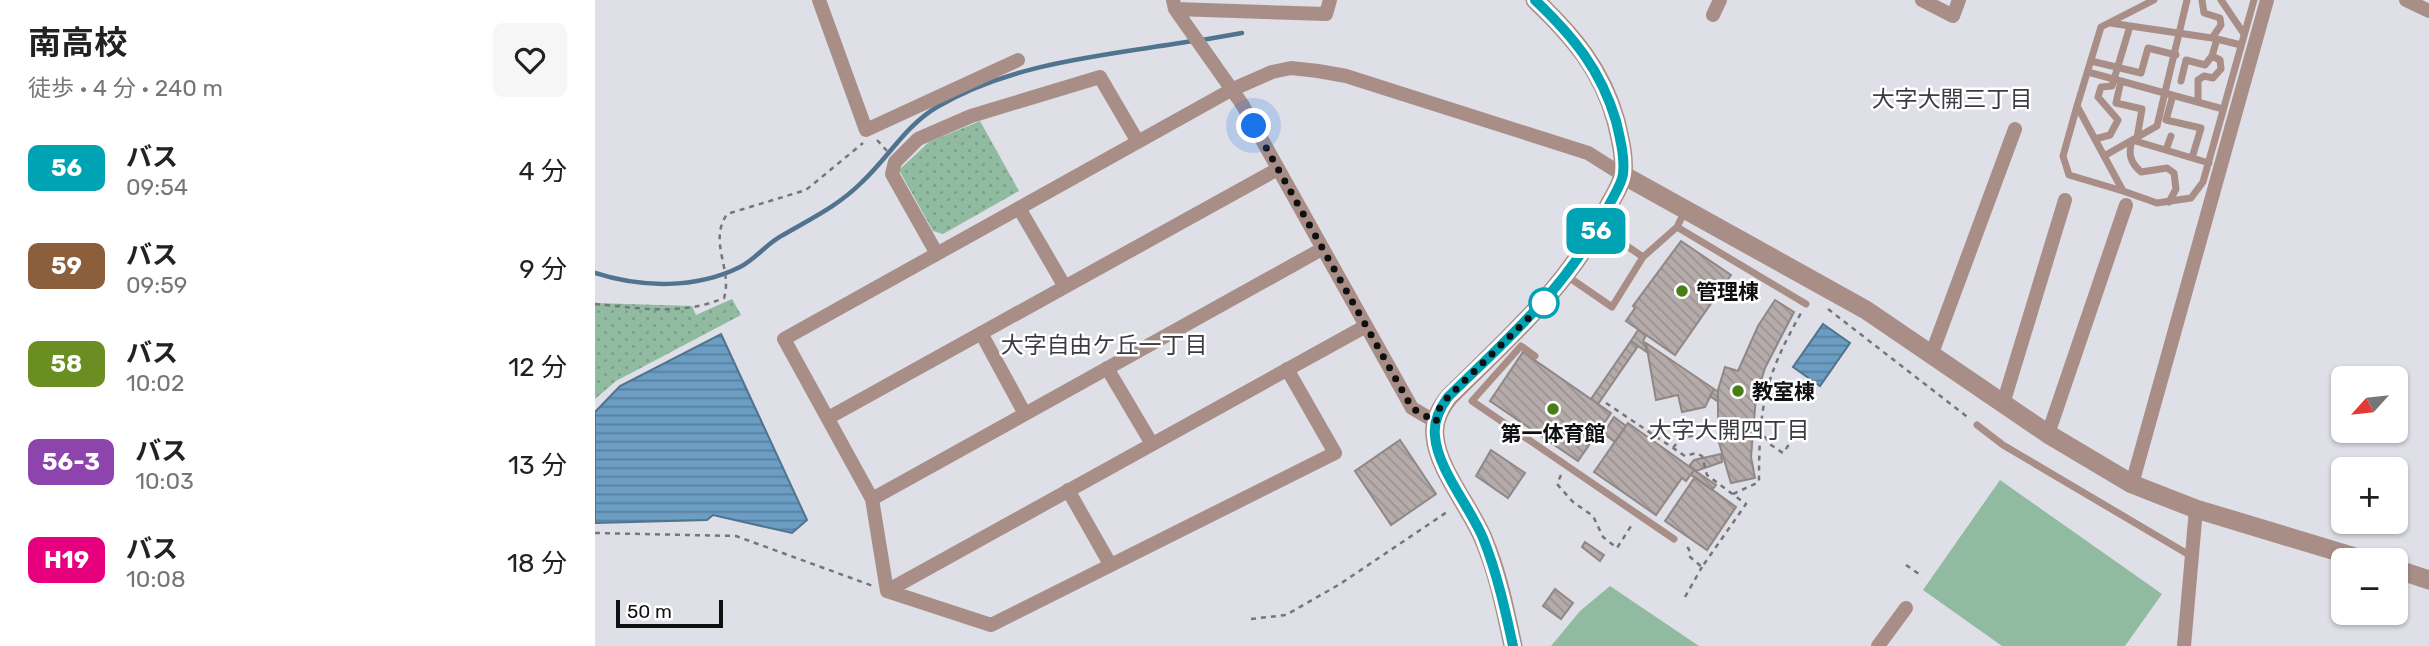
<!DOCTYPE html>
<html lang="ja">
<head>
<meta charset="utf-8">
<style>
	body { margin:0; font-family:Rubik,"Noto Sans JP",sans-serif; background:#f6f6f6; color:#222; height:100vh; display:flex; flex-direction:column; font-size:26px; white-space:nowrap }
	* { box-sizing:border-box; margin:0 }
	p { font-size:23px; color:#767676 }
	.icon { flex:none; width:38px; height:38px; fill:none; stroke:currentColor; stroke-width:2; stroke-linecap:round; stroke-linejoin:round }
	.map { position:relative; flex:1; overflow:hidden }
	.side { display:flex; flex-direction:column; background:#fff; width:595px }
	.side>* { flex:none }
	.badge { padding:0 14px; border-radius:10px; font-size:24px; line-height:46px }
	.needle { width:46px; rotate:243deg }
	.controls { position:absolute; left:1736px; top:366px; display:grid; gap:14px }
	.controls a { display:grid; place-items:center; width:77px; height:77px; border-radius:10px; background:#fff; box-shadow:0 2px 5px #0004; font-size:35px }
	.scale { position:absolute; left:21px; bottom:18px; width:107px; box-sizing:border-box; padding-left:7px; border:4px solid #0f1012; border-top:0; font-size:19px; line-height:24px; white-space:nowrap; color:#0f1012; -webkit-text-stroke:5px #fff; paint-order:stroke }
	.you { position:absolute; width:35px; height:35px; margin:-18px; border:5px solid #fff; border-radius:50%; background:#1a73e8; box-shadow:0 0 0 10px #1a73e833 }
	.map>.badge { position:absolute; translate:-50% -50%; box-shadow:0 0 0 4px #fff }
	.round { display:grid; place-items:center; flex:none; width:74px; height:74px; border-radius:10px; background:#f6f6f6 }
	.head { display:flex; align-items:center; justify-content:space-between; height:119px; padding:0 28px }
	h1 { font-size:33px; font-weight:700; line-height:52px }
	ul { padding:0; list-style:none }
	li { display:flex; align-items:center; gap:21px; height:98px; padding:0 28px }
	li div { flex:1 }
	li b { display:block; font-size:26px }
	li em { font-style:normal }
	li .badge { min-width:77px; font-weight:700; text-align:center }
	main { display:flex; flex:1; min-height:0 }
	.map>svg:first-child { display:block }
	.park { fill:url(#park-dots) }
	.pitch { fill:#90bba0 }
	.water { fill:url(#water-rules); stroke:#50738e; stroke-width:2 }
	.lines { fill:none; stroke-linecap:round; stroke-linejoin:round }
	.stream { stroke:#50738e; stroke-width:4.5 }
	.building { fill:url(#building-back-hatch); stroke:#908786; stroke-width:2 }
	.path { stroke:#75767b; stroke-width:2.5; stroke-dasharray:5 5; stroke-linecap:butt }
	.service { stroke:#a98e87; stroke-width:7 }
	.minor { stroke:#a98e87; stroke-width:14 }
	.tertiary { stroke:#a98e87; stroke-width:19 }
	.line-casing { stroke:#fff; stroke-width:16 }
	.line { stroke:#00a3b4; stroke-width:10 }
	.walk { stroke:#0f1012; stroke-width:7; stroke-dasharray:0 12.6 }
	.poi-dot { fill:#477f16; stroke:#fff; stroke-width:2.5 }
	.stop-dot { fill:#fff; stroke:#00a3b4; stroke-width:3.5 }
	.labels { text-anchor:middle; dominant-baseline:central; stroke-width:5; stroke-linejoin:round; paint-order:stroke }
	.poi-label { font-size:21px; font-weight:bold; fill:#0f1012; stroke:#fff; text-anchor:start }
	.neighbourhood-label { font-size:23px; fill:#3b3c42; stroke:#fff }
</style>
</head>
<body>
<main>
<section class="side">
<div class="head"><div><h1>南高校</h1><p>徒歩 · 4 分 · 240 m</p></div><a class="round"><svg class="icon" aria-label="heart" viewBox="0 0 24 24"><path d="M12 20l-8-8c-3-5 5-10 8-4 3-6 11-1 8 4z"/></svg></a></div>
<ul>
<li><span class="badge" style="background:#00a3b4;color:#fff">56</span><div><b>バス</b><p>09:54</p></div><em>4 分</em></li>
<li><span class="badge" style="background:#8b5e3c;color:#fff">59</span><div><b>バス</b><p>09:59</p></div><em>9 分</em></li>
<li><span class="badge" style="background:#6b8e23;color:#fff">58</span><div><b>バス</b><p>10:02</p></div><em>12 分</em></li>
<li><span class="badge" style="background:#8e44ad;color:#fff">56-3</span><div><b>バス</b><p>10:03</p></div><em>13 分</em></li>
<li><span class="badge" style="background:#e6007e;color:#fff">H19</span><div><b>バス</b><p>10:08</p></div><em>18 分</em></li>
</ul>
</section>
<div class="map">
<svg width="1834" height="646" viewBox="0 0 1834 646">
	<defs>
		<pattern id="park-dots" width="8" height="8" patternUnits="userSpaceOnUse" patternTransform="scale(1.75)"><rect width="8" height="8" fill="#90bba0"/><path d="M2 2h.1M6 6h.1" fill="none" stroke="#7ba089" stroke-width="1.8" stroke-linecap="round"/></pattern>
		<pattern id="water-rules" width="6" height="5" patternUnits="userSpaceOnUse" patternTransform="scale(1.75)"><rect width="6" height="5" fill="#6c9dc3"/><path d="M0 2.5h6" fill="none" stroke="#577f9d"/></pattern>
		<pattern id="building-back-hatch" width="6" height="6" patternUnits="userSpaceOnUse" patternTransform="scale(1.75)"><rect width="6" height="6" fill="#b4abaa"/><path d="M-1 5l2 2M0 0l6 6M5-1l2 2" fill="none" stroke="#9a9291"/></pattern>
	</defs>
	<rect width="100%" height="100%" fill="#dedfe7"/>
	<path class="park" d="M385 121 424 191 348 234 338 231 304 170 334 142Z
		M137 299 146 315 21 381 0 399V303L97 306 101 315Z"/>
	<path class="pitch" d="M1405 480 1567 594 1530 646H1407L1328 590Z
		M1015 586 1104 646H956L985 611Z"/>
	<path class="water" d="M1228 324 1255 343 1225 386 1198 367Z
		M126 334 212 520 197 533 118 515 112 520 0 523V412L25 386Z"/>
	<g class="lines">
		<path class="stream" d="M607 40 647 33
			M0 273C46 288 101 289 145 267 161 259 172 243 188 235 217 218 243 206 267 182 293 158 310 126 342 107 418 62 512 55 598 41"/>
	</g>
	<path class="building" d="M1086 241 1136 275 1080 355 1031 321 1040 308 1038 306Z
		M1180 300 1199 312 1170 368 1161 397 1156 457 1160 478 1136 483 1123 439V390L1130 367 1143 371 1163 326Z
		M1043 330 1051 335 1048 341 1053 353 1036 341Z
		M1036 341 1043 346 1003 404 996 399Z
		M1051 343 1119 389 1110 407 1087 412 1083 395 1061 400Z
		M928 352 1016 413 983 461 895 401Z
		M1119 389 1123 392 1122 401 1115 396Z
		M1019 417 1031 426 1020 442 1004 430 1008 424 1012 428Z
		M1033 423 1099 470 1091 481 1087 478 1061 515 999 472Z
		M805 440 841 494 796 525 760 471Z
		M896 450 930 473 913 498 881 476Z
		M1126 454 1127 462 1101 471 1094 466 1099 460Z
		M1099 470 1121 485 1117 490 1096 475Z
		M1100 477 1141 507 1112 550 1070 521Z
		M990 542 1009 555 1005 561 987 547Z
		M960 589 978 603 966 619 948 606Z"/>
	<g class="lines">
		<path class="path" d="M282 140 292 151
			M0 304C44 308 87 316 129 298 138 270 113 242 132 214L211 190 268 143
			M1233 309 1375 419
			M1011 403 1090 456 1101 453 1107 456 1112 475 1151 504 1107 567 1094 556V549L1088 544
			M1164 428 1176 445 1188 453 1209 423
			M1078 448 1085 439 1100 435 1122 437
			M966 475 962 484 978 502 998 516 1008 537 1022 548 1038 523
			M1138 494 1164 482C1164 406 1169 379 1206 313
			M0 533 141 536 278 586
			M1311 565 1324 574
			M1090 597 1107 567
			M656 619 691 615 745 584 855 510"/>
		<path class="service" d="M1559 0 1506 27 1482 106 1528 191 1562 203 1596 198 1608 182 1659 0
			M1626 0 1649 34
			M1515 23 1617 38 1626 25 1625 18 1609 13 1607 0
			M1618 38 1646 45
			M1496 61 1546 73 1553 48 1581 55
			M1493 72 1628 109
			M1526 81 1521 103 1547 109 1542 138
			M1586 81 1591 60 1610 65 1617 56 1622 39
			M1578 95 1571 120 1606 128 1597 158
			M1603 102V80L1609 76 1618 78 1626 69 1625 60 1617 56
			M1482 106 1468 156 1474 175 1528 191
			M1500 139 1515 135 1523 120 1503 97 1506 87 1517 86 1535 26
			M1571 150 1576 136
			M1509 156 1562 126 1592 0
			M1574 202 1581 189 1579 173 1572 168 1546 172C1535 162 1533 154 1537 140L1614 163
			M1004 227 1048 257
			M1082 227 1211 304
			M972 276 1017 307 1048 257 1082 227 1090 211
			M940 356 926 346 877 401 1079 539
			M1382 425 1408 445 1596 556"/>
		<path class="minor" d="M224 0 271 130 423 60
			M578 0 580 9 647 104 817 408 841 422
			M1327 0 1358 16 1364 0
			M1811 0 1834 11
			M580 9 731 14 735 0
			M1118 15 1125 0
			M424 208 470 287
			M342 254 297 174 300 162 323 139 376 116 505 77 543 142
			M386 333 430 414
			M1337 353 1420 129
			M512 368 557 444
			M1408 404 1470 200
			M233 418 681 170
			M1453 434 1531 205
			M1537 484 1672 0
			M473 490 515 564
			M277 499 727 249
			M292 591 277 499 189 339 636 90 677 72 696 68 723 71 751 76 993 153 1028 175
			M292 591 396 625 740 453 692 369
			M292 591 771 326
			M1283 646 1311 608
			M1589 646 1601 509"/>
		<path class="tertiary" d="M1028 175 1271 310 1453 434 1537 484 1601 509 1770 560
			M1801 569 1834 580
			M918 646C910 609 903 573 888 538 875 507 842 468 840 436 838 421 845 408 854 397 913 338 976 284 1013 207 1018 197 1027 184 1028 174 1030 157 1025 138 1021 121 1007 70 978 36 940 0"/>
	</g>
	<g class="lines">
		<g class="line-casing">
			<path id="line" d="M918 646C910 609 902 573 888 538 875 507 842 468 840 436 838 421 845 408 853 397 913 338 976 284 1013 207 1018 197 1027 184 1028 174 1030 157 1025 138 1021 121 1006 70 978 36 940 0"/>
		</g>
		<use href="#line" class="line"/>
		<path class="walk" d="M659 126 817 408 841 422 844 409 853 397 949 303"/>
	</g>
	<g class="poi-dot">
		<circle cx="1087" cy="291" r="7"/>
		<circle cx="1143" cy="391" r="7"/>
		<circle cx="958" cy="409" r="7"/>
	</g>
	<circle class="stop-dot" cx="949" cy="303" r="14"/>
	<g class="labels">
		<g class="poi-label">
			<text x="1101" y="291">管理棟</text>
			<text x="1157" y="391">教室棟</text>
			<text x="958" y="433" text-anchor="middle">第一体育館</text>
		</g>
		<g class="neighbourhood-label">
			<text x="1357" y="99">大字大開三丁目</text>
			<text x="509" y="345">大字自由ケ丘一丁目</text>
			<text x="1134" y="430">大字大開四丁目</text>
		</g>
	</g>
</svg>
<div class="controls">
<a><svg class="needle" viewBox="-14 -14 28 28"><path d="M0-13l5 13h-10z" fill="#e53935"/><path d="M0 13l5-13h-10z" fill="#767676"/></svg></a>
<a>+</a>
<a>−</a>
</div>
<div class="scale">50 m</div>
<div class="you" style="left:659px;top:126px"></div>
<b class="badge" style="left:1001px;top:231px;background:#00a3b4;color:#fff">56</b>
</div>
</main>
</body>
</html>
